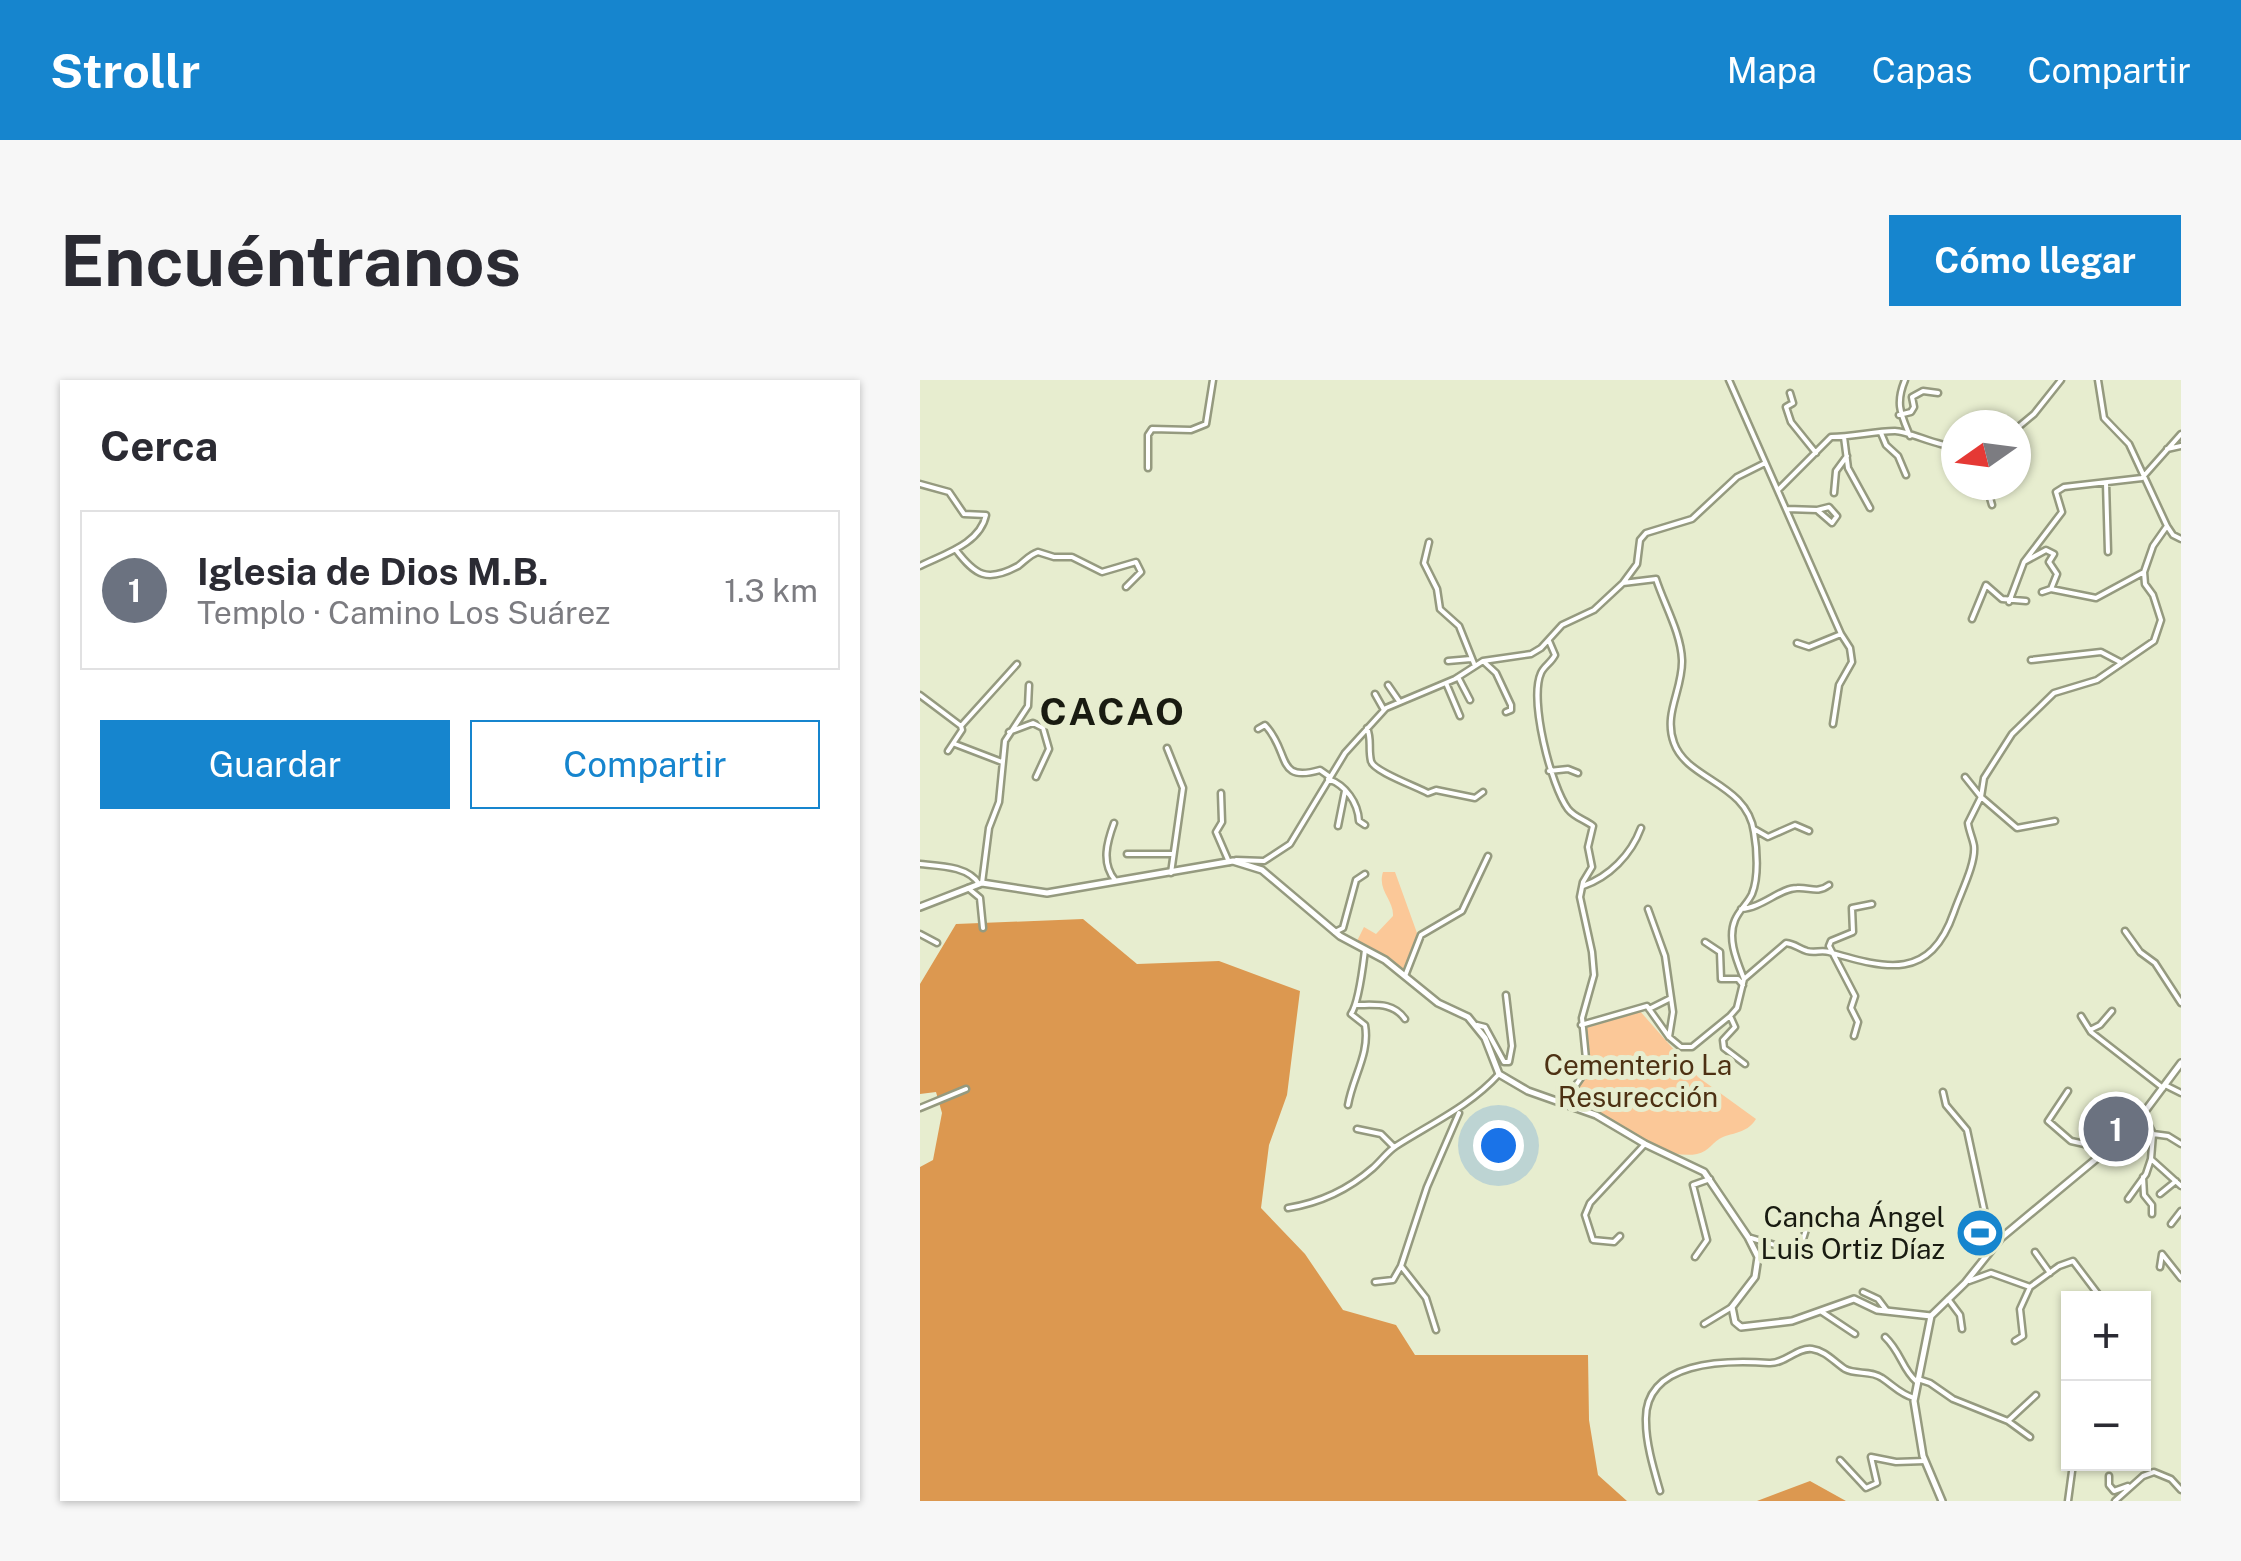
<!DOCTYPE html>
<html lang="es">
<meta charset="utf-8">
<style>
body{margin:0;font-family:"Public Sans",sans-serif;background:#f7f7f7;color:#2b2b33}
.controls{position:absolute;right:30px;bottom:30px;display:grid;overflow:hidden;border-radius:0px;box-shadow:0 2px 8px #0004}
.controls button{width:90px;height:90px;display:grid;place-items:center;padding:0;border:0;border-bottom:2px solid #e1e1e2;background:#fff;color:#2b2b33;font:50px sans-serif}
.compass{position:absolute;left:1021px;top:30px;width:90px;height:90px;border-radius:50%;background:#fff;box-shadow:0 2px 8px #0004;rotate:256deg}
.you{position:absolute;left:578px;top:765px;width:35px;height:35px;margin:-25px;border:8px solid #fff;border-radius:50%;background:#1a73e8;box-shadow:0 0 0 15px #1a73e833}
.badge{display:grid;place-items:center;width:65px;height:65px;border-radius:50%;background:#1685ce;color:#fff;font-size:32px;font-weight:700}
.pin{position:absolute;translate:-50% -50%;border:5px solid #fff;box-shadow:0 2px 10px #0006}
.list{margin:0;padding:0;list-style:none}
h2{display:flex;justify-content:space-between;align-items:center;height:130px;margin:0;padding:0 40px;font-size:42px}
h2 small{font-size:32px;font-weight:400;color:#7c7c81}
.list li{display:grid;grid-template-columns:65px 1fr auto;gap:30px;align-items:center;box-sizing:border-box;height:160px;margin:0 20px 20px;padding:0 20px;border:2px solid #e1e1e2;border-radius:0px}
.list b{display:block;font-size:38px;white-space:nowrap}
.list p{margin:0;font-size:32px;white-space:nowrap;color:#7c7c81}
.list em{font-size:32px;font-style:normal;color:#7c7c81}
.actions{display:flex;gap:20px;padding:30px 40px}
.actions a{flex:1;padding:22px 0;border:2px solid #1685ce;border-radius:0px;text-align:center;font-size:35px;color:#1685ce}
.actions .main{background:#1685ce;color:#fff}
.map{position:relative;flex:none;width:1261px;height:1121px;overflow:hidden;border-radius:0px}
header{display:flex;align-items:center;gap:60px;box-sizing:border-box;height:140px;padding:0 50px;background:#1685ce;color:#fff}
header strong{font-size:48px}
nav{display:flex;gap:55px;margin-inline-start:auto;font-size:35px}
.intro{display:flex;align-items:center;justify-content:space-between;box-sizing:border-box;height:240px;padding:0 60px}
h1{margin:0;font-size:70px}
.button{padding:25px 45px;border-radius:0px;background:#1685ce;color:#fff;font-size:35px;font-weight:700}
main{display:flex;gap:60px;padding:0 60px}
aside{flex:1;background:#fff;border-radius:0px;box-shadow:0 2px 8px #0004}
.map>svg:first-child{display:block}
</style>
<header>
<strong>Strollr</strong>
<nav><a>Mapa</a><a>Capas</a><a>Compartir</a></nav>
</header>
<div class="intro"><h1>Encuéntranos</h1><a class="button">Cómo llegar</a></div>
<main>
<aside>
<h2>Cerca<small></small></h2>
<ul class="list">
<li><span class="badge" style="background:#6b7280">1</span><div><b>Iglesia de Dios M.B.</b><p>Templo · Camino Los Suárez</p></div><em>1.3 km</em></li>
</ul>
<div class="actions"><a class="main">Guardar</a><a>Compartir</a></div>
</aside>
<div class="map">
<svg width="1261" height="1121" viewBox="0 0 1261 1121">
<rect width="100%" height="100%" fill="#e7edcf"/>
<path fill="#fbc898" d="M463 492H475L497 553 487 596 469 580 436 563 444 547 456 554 473 536C474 520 457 510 463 492Z
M719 630 778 697 836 739C828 752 817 752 803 757 793 761 789 772 777 774 741 781 691 743 665 721L661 723 651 720 670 687 664 647Z"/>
<path fill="#dc9850" d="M163 539 217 584 299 581 380 611 367 715 349 765 341 828 385 874 423 930 476 945 495 975H668L669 1040 678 1095 707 1121H0V787L13 780 22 733 16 712 0 714V604L36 544Z
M890 1101 926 1121H837Z"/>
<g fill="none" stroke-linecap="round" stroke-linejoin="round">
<g stroke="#959a7f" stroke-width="9">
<path id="minor" d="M809 0 921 254 930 268 932 282 919 305 913 344
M985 0C975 24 981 34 990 56
M1178 0 1184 38 1209 64 1247 146 1253 155 1261 159
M870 13 873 23 866 27 871 42 896 73
M979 35 991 32 994 27 992 17 1003 11 1018 13
M1096 49 1114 34 1141 0
M961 53 966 65 978 76 986 95
M924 57 928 88 950 128
M1247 69 1261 66
M228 88V55L232 49 271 50 286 44 293 0
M1186 103 1188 172
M0 104 29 112 44 134 66 135C60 164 24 174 0 186
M858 110 911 57C933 57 954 51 975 51 988 51 1017 66 1036 67
M914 113 916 91 927 76
M1072 125 1070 118 1079 105
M867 129 897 130 909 127 917 136 912 143 897 130
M509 162 504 183 517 209 520 229 539 246 555 286
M36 170C55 195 67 203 98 186 105 181 109 175 118 172L134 177H152L182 192 216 182 221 192 206 207
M1104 182 1142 132 1136 112 1144 107 1222 98 1261 54
M703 203 736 199C744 224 761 253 762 280 763 310 743 333 754 363 767 400 827 403 834 452 837 469 839 497 832 514 828 523 819 530 815 540 807 559 817 581 824 599
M1131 209 1176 218 1224 192
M1089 222 1104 182 1126 170 1134 174 1129 182 1137 194 1131 209 1122 212
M1052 239 1066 205 1082 219 1106 221
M629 261 635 275C631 283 624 286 621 293 609 320 631 406 648 429 654 437 665 440 673 446L668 467 672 487 663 502 660 517 672 572 674 595 662 638 667 689 645 721
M877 263 889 267 921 254
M1111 280 1181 272 1200 282
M528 281 551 279
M563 281 576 293 591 325V330L586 332
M538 297 550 320
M526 303 540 336
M468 305 479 321
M455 314 464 330
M0 315 41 346
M447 348C452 360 448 368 451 381 453 391 495 406 508 413L516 410 555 418 563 412
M338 349 345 345C371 373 355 403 400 390L410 397
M89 352 113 343 123 348 129 369 116 397
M35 364 82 382
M247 368 263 408 251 493
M28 371 42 350 41 346 97 284
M629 391 648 389 658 393
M1045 397 1061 417 1097 448 1135 441
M408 399C426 405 438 423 439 441L445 445
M301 413 302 442 296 452 309 482
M194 443C187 462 181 483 195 500
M418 446 425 411
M834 449 848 457 875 445 889 451
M207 474H253
M316 480 344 481 370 464 425 373 466 328 535 299 563 281 611 274 621 268 642 245 674 230 703 203 717 184 720 160 726 153 772 139 817 97 845 83
M0 484C20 486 48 486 59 504
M62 503 69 448 79 422 85 361 108 326 109 305
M663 506C689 497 711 475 721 448
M48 508 60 518 63 548
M728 529 745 576 753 632 749 657
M821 529C842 528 860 508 877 508 890 507 897 514 909 505
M1205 551 1220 572 1235 583 1261 623
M415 552 423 548 436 500 445 494
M0 554 17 563
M785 562 800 572 801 599H818L823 605
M485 596 501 555 542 531 568 476
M437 625C456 625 473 622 485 639
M729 629 751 618
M810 636 815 647 803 660 804 668 825 684
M1161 636 1171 652 1243 708
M557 645 565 647 584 682H589L592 666 586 615
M661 645 727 626 749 657 761 667H772L810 636 817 628 824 599 866 563C875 564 878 568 887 571 894 573 902 570 909 572 967 589 1010 601 1034 532 1040 514 1056 484 1054 466 1053 459 1049 451 1048 443L1061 417 1064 398 1092 354 1134 313 1177 300 1234 261 1241 240 1233 215 1225 204 1224 192 1233 166 1247 146
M1170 650 1180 645 1192 631
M934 656 938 642 931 628 935 616 909 566 911 561 933 552 932 528 952 524
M1245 705 1261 713
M1148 711 1128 741 1151 761 1187 769
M1023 712 1026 725 1047 750 1072 866
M428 725C433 696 450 674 445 645L431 634C439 623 443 586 445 570
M0 728 46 709
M1224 736 1233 754 1231 779 1261 806
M437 749 461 754 474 767
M1233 754 1248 756 1261 764
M1223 797 1224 815 1232 825V834
M1240 814 1256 801
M1208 819 1226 794 1231 779
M368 828C399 823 429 809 453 788 461 781 467 772 476 766 512 743 550 726 579 694
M1251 844 1261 831
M700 856 694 862 673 860 665 835 670 823 725 764
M831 858 879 872 889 840
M1115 872 1130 893
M775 877 787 860 773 805 790 799
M1240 887 1242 874 1261 898
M1049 901 1071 893 1110 907 1139 886 1153 881 1181 918
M455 902 473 900 481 886
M943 912 958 919 967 931
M1028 919 1040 935 1042 949
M902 932 935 954
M784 944 812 927
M516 950 506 918 481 886 507 807 539 733
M965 957C981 972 982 989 996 1001
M1095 961 1103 956 1100 929 1110 907
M998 999 1010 1003 1033 1019 1088 1041 1116 1015
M1088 1041 1110 1057
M920 1080 946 1108 957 1103 951 1077 976 1082 1005 1081
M1189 1096V1105L1194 1111 1208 1106
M740 1111C734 1090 726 1064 726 1042 723 980 807 980 849 983 865 984 877 967 892 969 906 971 914 982 925 989 936 995 951 990 962 998 974 1006 980 1014 994 1018
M1148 1121 1153 1084
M1195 1121 1223 1096 1234 1092 1251 1099 1261 1110"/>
</g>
<g stroke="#959a7f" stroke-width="10">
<path id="tertiary" d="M0 527 62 503 127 513 313 481 342 490 420 556 465 580 518 623 548 637 565 658 579 694 608 711 676 735 725 764 784 792 828 857 838 877 835 897 812 927 815 942 821 947 872 941 934 919 957 930 1011 936
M1022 1121 1003 1076 994 1021 1011 936 1045 903 1081 858 1211 750 1261 683"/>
</g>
<use href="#minor" stroke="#fff" stroke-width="4"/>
<use href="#tertiary" stroke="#fff" stroke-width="5"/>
</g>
<defs>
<g id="stadium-disc" transform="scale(2.5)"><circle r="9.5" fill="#1685ce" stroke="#e7edcf"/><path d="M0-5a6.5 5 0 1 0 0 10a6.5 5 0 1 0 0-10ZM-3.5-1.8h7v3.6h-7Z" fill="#fff"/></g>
</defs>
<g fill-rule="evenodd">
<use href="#stadium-disc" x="1060" y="853"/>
</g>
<g text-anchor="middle" stroke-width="10" stroke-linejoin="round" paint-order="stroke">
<g font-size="28" fill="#4d3113" stroke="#e7edcf">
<text x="718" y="695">Cementerio La<tspan x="718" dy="32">Resurección</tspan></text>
</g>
<g font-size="28" fill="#191b11" stroke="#e7edcf" text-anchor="end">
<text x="1025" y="847">Cancha Ángel<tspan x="1025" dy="32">Luis Ortiz Díaz</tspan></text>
</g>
<g font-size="38" font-weight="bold" letter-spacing="2.5" fill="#191b11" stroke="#e7edcf">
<text x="193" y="345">CACAO</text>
</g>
</g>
</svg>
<div class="controls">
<button>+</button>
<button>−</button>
</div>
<svg class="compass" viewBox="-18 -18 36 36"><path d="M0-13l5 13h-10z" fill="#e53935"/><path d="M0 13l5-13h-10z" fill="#7c7c81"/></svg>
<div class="you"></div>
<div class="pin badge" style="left:1196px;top:749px;background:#6b7280">1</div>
</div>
</main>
